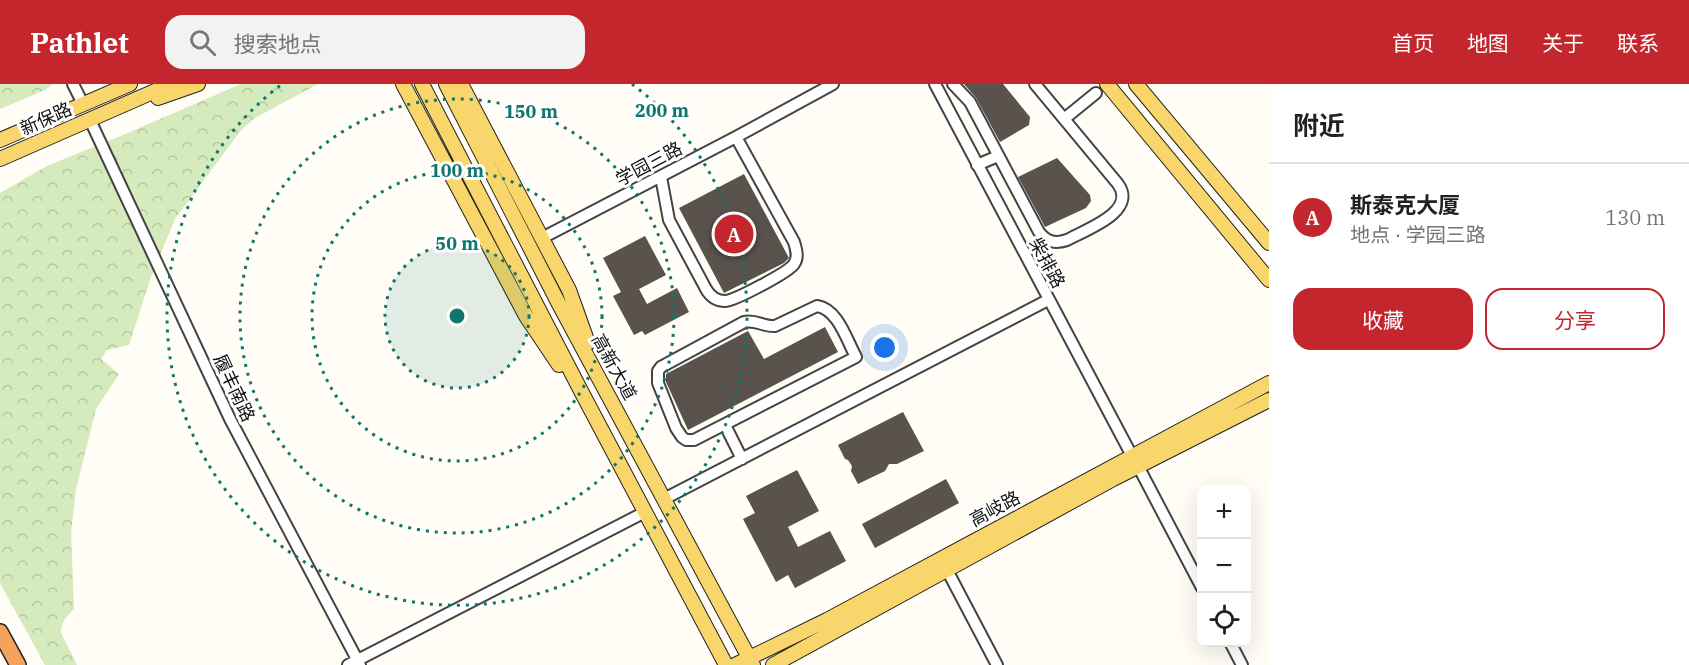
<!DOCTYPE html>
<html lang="zh">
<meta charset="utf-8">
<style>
body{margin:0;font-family:"IBM Plex Serif","Noto Sans SC",serif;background:#f2f2f2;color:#202124}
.controls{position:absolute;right:18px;bottom:18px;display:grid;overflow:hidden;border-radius:12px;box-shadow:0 6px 24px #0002}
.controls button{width:54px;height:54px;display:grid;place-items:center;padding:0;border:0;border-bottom:2px solid #e0e0e0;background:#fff;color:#202124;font:30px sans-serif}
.you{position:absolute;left:885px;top:264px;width:21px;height:21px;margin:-15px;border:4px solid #fff;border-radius:50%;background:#1a73e8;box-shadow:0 0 0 9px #1a73e833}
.badge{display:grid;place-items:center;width:39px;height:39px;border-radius:50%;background:#c4262e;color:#fff;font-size:20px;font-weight:700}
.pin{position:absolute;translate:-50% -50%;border:3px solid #fff;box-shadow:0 2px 6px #0006}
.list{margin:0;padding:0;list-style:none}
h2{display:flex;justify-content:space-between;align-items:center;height:78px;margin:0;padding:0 24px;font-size:26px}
h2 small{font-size:20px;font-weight:400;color:#757577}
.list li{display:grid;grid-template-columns:39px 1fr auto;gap:18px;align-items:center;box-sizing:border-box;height:108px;padding:0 24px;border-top:2px solid #e0e0e0}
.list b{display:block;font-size:22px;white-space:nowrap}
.list p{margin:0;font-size:20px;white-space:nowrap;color:#757577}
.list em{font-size:20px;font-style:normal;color:#757577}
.actions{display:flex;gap:12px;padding:18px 24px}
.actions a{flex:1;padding:14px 0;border:2px solid #c4262e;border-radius:18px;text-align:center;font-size:21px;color:#c4262e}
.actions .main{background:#c4262e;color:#fff}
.icon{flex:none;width:33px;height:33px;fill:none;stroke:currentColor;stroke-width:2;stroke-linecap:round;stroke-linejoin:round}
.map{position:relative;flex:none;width:1269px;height:581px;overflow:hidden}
header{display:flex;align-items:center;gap:36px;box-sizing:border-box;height:84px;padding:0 30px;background:#c4262e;color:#fff}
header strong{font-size:28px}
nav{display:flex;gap:33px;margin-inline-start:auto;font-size:21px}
.search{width:420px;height:54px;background:#f2f2f2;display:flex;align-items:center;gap:15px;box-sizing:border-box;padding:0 21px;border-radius:18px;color:#757577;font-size:22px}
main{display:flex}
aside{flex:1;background:#fff}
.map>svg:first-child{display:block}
</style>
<header>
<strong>Pathlet</strong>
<div class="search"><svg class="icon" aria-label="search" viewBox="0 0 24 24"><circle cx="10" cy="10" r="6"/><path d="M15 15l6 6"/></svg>搜索地点</div>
<nav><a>首页</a><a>地图</a><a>关于</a><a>联系</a></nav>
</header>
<main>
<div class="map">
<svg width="1269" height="581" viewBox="0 0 1269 581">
<defs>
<pattern id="park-crowns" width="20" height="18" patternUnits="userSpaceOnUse" patternTransform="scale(1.5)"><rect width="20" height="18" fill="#d5ebbd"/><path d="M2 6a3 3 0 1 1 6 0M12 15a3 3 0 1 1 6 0" fill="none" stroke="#b6c8a1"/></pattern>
</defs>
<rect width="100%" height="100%" fill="#fffdf5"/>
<path fill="url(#park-crowns)" d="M0 0H53L45 6 0 25Z
M241 0H318L255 34 242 45 175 135 151 193 129 261 107 266 101 275 119 290 96 325 76 405 71 449 74 525C67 532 61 538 61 549L77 581H45L0 499V109L47 82 123 51Z"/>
<path fill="#5a524d" d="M964 0H1003L1030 33 1029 41 1000 58 976 14Z
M1057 74 1090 111 1091 117 1086 124 1045 143 1018 93Z
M744 90 789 174 784 179 724 209 679 124Z
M645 152 666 191 639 205 647 220 677 204 689 228 645 251 642 247 634 251 613 212 621 208 603 174Z
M825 243 838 268 688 346 666 298V290L748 247 764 275Z
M903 328 924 367 897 380H889L885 387 858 400 851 387 852 382 848 376 845 375 838 361Z
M797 386 819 427 788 443 798 463 830 447 846 477 795 504 788 491 776 498 743 435 755 429 746 412Z
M946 395 959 419 875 464 862 440Z"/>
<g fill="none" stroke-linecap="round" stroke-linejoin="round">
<g stroke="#444" stroke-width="14">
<path id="minor" d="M73 0 83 20
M935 0 1132 372
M953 0 970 18 1039 148C1047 158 1055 160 1067 156 1085 146 1138 128 1118 100L1035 0
M1064 35 1096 9
M90 36 230 335 360 581
M977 81 998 72
M661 93 669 136 706 205C710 212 716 217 725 217 734 217 789 188 794 180 799 173 796 165 794 158L736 53
M542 154 736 53 833 0
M817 222C838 225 847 257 856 273L694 356H686L682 353 676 344 658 299V287L661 283 744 238C755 235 764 243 775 242Z
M725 341 742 375
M1138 382 1202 504
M664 415 1048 216
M947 486 997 581
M1230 558 1242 581
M348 581 645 428"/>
</g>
<g stroke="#222" stroke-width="16">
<path id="major" d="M403 0 526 232 559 281
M422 0 581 307 726 581
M446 0 559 220 753 581
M461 0 569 206 588 259
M1107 0 1269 196
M1136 0 1269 159
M158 14 198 0
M0 56 130 0
M0 75 171 0
M735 581 827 536 1269 299
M773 581 1113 395 1269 316"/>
</g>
<g stroke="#222" stroke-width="18">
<path id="highway" d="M0 548 18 581"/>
</g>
<use href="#minor" stroke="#fff" stroke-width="10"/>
<use href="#major" stroke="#f9d66b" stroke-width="14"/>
<use href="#highway" stroke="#f5a25d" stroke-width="15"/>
</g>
<circle cx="457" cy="232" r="72" fill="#0f766e" fill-opacity=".12"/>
<g fill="none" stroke="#0f766e" stroke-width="3" stroke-dasharray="3 6">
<circle cx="457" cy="232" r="72"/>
<circle cx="457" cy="232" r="145"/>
<circle cx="457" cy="232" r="217"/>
<path d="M632 0A290 290 0 1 1 282 0"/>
</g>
<g text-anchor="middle" stroke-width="6" stroke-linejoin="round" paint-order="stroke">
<g font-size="18" fill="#111" stroke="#fff">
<text transform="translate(46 35) rotate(-24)" y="6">新保路</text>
<text transform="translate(649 80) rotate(-28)" y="6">学园三路</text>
<text transform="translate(1047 179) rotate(62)" y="6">柴排路</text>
<text transform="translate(614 283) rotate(61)" y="6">高新大道</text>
<text transform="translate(234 304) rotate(65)" y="6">履丰南路</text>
<text transform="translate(995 425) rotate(-28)" y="6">高岐路</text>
</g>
</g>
<circle cx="457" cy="232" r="9" fill="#0f766e" stroke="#fff" stroke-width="3"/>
<g font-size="18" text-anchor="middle" font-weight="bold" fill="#0f766e" stroke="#fff" stroke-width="6" stroke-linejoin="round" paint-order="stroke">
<text x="662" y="33">200 m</text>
<text x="531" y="34">150 m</text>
<text x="457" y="93">100 m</text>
<text x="457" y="166">50 m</text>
</g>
</svg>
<div class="controls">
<button>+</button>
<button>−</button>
<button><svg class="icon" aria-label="locate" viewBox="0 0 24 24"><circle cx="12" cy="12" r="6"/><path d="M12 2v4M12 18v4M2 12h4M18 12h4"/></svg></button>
</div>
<div class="you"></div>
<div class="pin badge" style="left:734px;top:150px">A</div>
</div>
<aside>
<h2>附近<small></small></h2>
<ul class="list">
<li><span class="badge">A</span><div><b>斯泰克大厦</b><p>地点 · 学园三路</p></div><em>130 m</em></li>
</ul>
<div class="actions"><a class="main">收藏</a><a>分享</a></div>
</aside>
</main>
